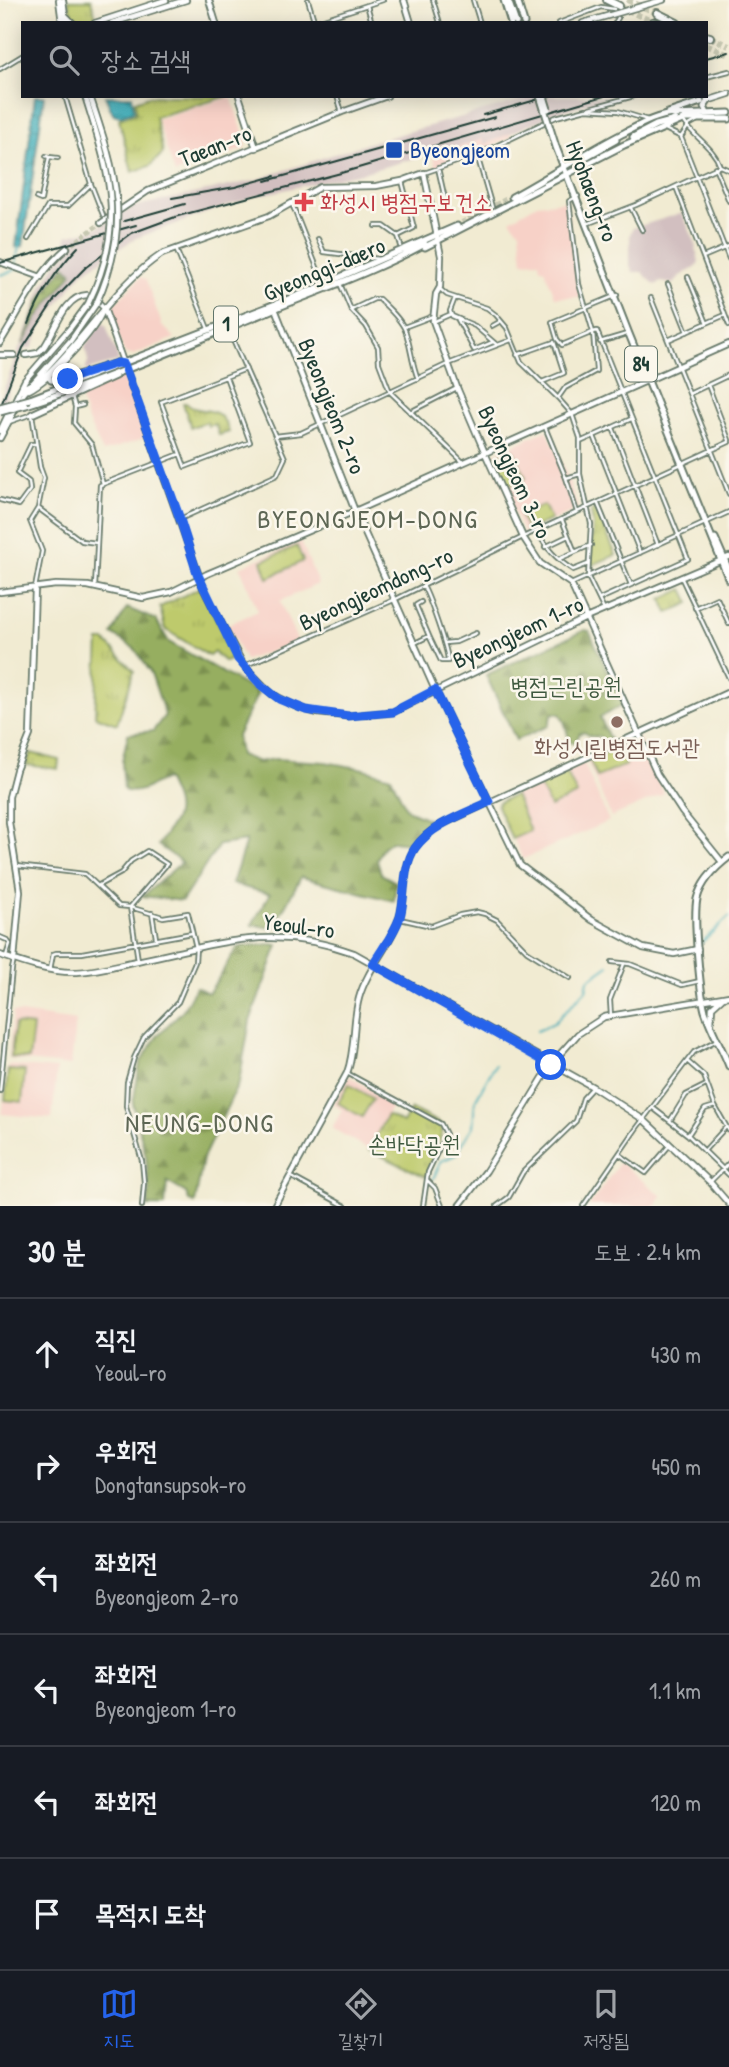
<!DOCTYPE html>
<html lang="ko">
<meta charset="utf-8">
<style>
body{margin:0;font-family:"Patrick Hand","Poor Story",sans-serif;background:#242831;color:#f1f3f6}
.stop{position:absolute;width:21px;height:21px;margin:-16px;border:5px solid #2563eb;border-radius:50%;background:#fff}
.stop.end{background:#2563eb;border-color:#fff;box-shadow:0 2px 7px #0008}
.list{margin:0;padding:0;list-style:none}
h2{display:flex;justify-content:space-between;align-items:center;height:91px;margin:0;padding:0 28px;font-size:30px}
h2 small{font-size:23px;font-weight:400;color:#9ea1a6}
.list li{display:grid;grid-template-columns:46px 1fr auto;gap:21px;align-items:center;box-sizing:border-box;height:112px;padding:0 28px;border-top:2px solid #363941}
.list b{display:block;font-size:26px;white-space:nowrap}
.list p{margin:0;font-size:23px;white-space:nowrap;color:#9ea1a6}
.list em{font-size:23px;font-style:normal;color:#9ea1a6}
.icon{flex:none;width:38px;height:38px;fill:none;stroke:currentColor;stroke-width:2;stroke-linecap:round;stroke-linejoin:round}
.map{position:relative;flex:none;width:729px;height:1206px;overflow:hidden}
.search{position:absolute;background:#171b24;box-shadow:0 4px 18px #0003;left:21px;right:21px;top:21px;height:77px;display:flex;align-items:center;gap:18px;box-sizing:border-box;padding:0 24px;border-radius:0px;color:#9ea1a6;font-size:26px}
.sheet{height:763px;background:#171b24}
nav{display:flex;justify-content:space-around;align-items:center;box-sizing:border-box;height:98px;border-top:2px solid #363941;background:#171b24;font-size:19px;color:#9ea1a6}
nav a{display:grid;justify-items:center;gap:4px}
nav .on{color:#2563eb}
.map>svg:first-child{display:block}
</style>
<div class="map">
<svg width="729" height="1206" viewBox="0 0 729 1206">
<defs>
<pattern id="grass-tufts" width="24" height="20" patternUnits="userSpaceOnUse" patternTransform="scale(1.75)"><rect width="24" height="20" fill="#beca6c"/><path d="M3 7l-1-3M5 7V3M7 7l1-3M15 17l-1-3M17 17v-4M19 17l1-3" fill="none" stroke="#a3ae5e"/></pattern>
<pattern id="forest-firs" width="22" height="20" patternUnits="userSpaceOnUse" patternTransform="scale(1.75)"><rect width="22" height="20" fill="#96ae60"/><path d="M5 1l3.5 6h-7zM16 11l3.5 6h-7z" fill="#7a8f50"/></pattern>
<pattern id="water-waves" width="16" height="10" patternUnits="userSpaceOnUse" patternTransform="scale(1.75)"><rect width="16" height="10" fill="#3cacb8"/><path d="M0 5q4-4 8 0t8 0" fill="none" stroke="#328d96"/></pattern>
</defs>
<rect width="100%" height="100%" fill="#fbf7ec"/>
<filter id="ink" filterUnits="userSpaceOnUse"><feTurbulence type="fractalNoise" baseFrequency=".0143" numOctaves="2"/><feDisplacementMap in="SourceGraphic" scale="14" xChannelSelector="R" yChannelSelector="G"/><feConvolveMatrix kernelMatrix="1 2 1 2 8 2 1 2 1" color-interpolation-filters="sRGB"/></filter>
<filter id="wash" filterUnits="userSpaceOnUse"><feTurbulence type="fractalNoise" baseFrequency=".00686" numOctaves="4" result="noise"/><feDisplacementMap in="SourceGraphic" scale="28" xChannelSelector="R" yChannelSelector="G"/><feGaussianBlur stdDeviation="1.57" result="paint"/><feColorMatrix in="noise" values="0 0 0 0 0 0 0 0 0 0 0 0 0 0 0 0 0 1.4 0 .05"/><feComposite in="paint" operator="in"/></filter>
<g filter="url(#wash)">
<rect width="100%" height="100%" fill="#f1ebd2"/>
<path fill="#f7d1c7" d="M231 97 247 143 245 148 175 174 157 119Z
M510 133 512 137 475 154 436 167 433 156 482 139 485 144Z
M567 201 577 283 581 297H555L544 268H540L539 261 523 262 520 231 510 220 537 204Z
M141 277 146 280 162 325 175 338 133 355 125 354 109 314 110 309Z
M124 376 146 438 103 452 86 417 80 396Z
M547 430 565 469 578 509 523 533 491 458 493 454Z
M301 541 318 584 280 601 298 642 245 660 227 625 258 611 240 567Z
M639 738 664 794 611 817 587 761Z
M584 763 609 821 523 859 497 806 499 802Z
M13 1012 76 1021 71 1066 9 1059Z
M8 1065 57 1069 52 1119 2 1114Z
M349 1076 393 1104 369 1150 332 1128 342 1110 333 1104Z
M620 1162 662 1196 655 1206H589Z"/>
<path fill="#d2bfc0" d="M537 96H611L557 113 485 144 482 139 433 156 431 154 365 172 252 197 136 238 83 272 56 307 43 323 32 348 24 349 0 414V400L42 287 56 264 68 252 66 236 93 229 132 207 252 181 368 143Z
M682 213 695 242 699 262 697 266 680 276 674 284 661 282 655 285 642 272H633L630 266V234L633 228Z
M101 323 106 325 119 361 85 371 88 361 85 347Z"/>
<path fill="url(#grass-tufts)" stroke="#6e8450" stroke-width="2" d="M68 0H91L96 17 78 22 71 14Z
M149 96H228L155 117 163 153 150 166 132 172 119 119 136 113 135 101Z
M183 403H186C202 418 218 399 229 432L219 435 215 424 208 426 207 422 191 427Z
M595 507 616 555 590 566 593 525 591 512Z
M297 546 303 561 268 578 262 561Z
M201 587 235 657 225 662 214 652 209 656 165 629 160 607Z
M683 589 690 603 668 613 662 599Z
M99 641H105L134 671 117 724 95 716Z
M31 753 59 760 58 769 25 765Z
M411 1109 441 1124 442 1133 426 1177 369 1150 387 1115 403 1123Z"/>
<path fill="url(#forest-firs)" stroke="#5a764a" stroke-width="2" d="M65 265 72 273 37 318 23 344 40 300Z
M127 608 156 620 169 642 258 693 237 736 240 755 258 762 275 759 325 762 364 769 391 777 407 810 428 819 412 843 391 841 383 847 377 859 381 874 396 882 394 901 301 877 273 928 252 925 270 894 232 884 246 841 219 845 182 901 143 896 182 862 158 845C179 814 183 814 166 779 152 784 138 796 124 790L122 762 128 734 153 731 165 715 151 673 135 649 112 634Z
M585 630 589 631 623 705 600 717 610 740 603 744 600 737 590 736 584 732 580 733 575 743H571C565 732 568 725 560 714L555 713 552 714 548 726 516 740 486 675Z
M272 944 278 945 250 1021 239 1082 203 1158 195 1203 189 1201 186 1193 167 1182 165 1206H148L149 1192 146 1157 133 1104 140 1063 158 1035 183 1010 196 987 208 993C220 979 227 962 238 947Z"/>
<path fill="#beca6c" stroke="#6e8450" stroke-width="2" d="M513 449 526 478 507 486 494 457Z
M544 505 551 520 527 530 520 515Z
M619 748 626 765 597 777 590 761Z
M566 772 577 794 550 807 539 785Z
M515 795 530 831 512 839 497 806 499 802Z
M15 1024 33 1026 29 1059 11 1057Z
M8 1070 25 1071 22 1102 5 1100Z
M349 1084 373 1099 362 1117 338 1103Z"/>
<path fill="url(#water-waves)" stroke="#2e7476" stroke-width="2" d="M35 96H44L23 246 16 247Z
M105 96H132L134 111 120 116 113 114Z"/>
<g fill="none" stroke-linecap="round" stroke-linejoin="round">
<path stroke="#3cacb8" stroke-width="2" d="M0 275 15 270 19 246
M701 943 729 917
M537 1031 554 1023 586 990 588 980 609 965
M433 1179 441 1161 455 1155 473 1126 475 1101 495 1065"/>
</g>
</g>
<g filter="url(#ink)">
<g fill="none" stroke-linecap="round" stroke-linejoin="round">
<path stroke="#c7c8b2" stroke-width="4.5" stroke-dasharray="4.5 2" stroke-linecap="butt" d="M67 248 101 223
M72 331 84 312
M28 386 77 329"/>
<path stroke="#c7c8b2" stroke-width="5" stroke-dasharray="5 2.5" stroke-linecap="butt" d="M540 184 583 162
M455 226 514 195
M425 244 441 236"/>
<path stroke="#c7c8b2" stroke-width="6" stroke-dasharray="6 3" stroke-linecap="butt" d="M627 0 657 13
M619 6 653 22
M710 37 729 46
M706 45 729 55"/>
<g stroke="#687a6b" stroke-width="6">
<path id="street" d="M308 0 314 20
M433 0 440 23
M473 0 480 23
M367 5 372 23
M311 23 383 0
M559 23 601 7 614 9
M615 23 618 18
M0 69 23 55
M706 77 729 71
M65 96 91 184 103 215
M337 96 342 112
M590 108 634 96
M683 120C693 137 714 147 720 166L729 170
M665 129 681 137
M681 137 729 259
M681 137 689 125 698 120
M477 155 492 207
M49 157 58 158
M715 167 729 201
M438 168 447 208
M424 173 477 155 556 117 586 109 618 111 648 120
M676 187 729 325
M36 198 41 200 49 157 46 156
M292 204 324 285
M631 208 642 230
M589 223 636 205 720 166
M376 226H384L398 236
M28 239 48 206H68L91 184
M318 239 324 252 379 259
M401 246 398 236 414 228 402 181
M176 249 209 331
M703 257 729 246
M688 277 707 323
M668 284 687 332
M341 286 351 310 366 326 378 347 379 363 390 392 463 462
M440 289 447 295 487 308 496 315 507 328 521 362 558 398 572 414 580 438V474L591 524 588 577 604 610
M455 298 450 311 452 316 475 326 497 345
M651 298 729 494
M351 310 374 299H379C388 308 400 318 405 330 411 346 411 361 418 379
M458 320 474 350 493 342
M435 321 451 314
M492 326 501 321
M404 327 433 316
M593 332 597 331 688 559 600 599
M593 332 562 345 557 339 552 322 617 295
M668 340 725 315
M600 342 627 334
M517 355 554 342 564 373 542 382
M226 377 250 442 185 467 161 402 246 369
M708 385 729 440
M691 393 729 375
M72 396 75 407 74 423 92 445 103 484 100 485 95 588
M558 398 565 388 596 371 593 332 579 284 569 201 578 196
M75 407 83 405
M410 412 457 388
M9 422 32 414 40 467 44 478 38 508 30 521 42 551 35 588
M545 427 566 478 577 512
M613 428 658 545
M275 436 301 433 448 364 511 340
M594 436 640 553
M580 442 631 419
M566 478 580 474
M103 484 180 454
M0 500 19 505 30 490 29 482 17 473 31 444H36
M598 504 631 585
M38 508 82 541 97 543
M180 519 277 475 285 458 228 329
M562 520 575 552
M537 531C546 548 556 559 573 570L588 564
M545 547 568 536
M559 559 591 545
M681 577 729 678
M571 584 729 512
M423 586C429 596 448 650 448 661H441L429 636
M695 608 717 598 729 624
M415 643 429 636 417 608 416 605 421 602
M444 643 456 642 476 633
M244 666 396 599 523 537 729 442
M17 866 85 874 119 906 130 907 167 864 147 851 131 861 121 873 99 885
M152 913 156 938
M400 919 431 926 460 915 477 912 485 914 497 920 527 951 570 978
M0 937 7 940 10 944 6 956
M138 960 130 907 163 917 188 913 196 948 195 962 178 1002 144 1037 134 1058 127 1082 126 1106 142 1161 144 1183 142 1206
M612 962 630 964 682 985 700 981
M50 970 53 954 56 953H82L192 933
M611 1016 610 1000 624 964
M687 1061 704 1076 715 1106 729 1131
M347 1073 441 1124 446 1134 428 1172 423 1206
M0 1091 12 969 14 960
M653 1108 688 1135 729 1175
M670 1121 686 1095 706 1085
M688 1135 705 1109 715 1106
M704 1151 726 1127
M619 1154 646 1173 669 1146
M290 1176 345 1206
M427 1180 435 1188 442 1206
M710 1182 729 1163
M497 1206 509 1197 523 1172 576 1121 583 1098 593 1087
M583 1206 636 1129 687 1061 694 1052 715 1041"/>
</g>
<g stroke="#687a6b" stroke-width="8">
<path id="secondary" d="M59 0 62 23
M63 0 66 23
M209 0 216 23
M404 0 411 23
M64 14 73 23
M95 23 166 0
M112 23 186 0
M583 23 663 0
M239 96 256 148
M707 101 729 94
M101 223 148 191 342 112 387 96
M0 262 41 277
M274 306 355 511 435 690 520 865 592 920 643 948 674 954 698 949
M0 343C19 313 39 270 67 248
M0 355H14
M26 355 38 353 44 347C56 330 64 296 87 295L93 297 104 308 204 590 244 666 272 694 297 707 317 713 348 716 393 712 586 618 729 557
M29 390C50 379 95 332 103 310
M19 392C27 383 38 383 46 375 87 337 115 285 162 254L269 216 320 187 376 186 402 181 424 173 441 256 440 287 436 294 433 321 458 390 485 453 523 537 540 563 571 584 657 774 682 812 722 862
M0 431 25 380 71 327 88 304
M0 438 24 393 71 340 96 304
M0 592 56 585 88 586 143 598 171 592 207 574 355 511 729 344
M0 955C23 963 48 972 73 972 95 972 116 965 137 961 219 944 271 923 354 953L593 1087 644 1120 710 1182 729 1204
M14 960 20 891 9 822V797L16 770 30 735 35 588
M711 1024 712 1007 722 998
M274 1206 347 1073C356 1049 352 1023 359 998 367 969 391 945 400 916 406 895 402 867 415 848 424 835 439 825 453 819L729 692
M459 1206 486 1171 552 1063 578 1034 604 1017 729 996"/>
</g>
<g stroke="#687a6b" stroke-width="9">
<path id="primary" d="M504 0 511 23
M508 0 516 23
M517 0 524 23
M668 113 701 102
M707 113 704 107 708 101
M673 115 729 113
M685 119H729
M633 137 656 125 675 120
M556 147 629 334 729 580
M582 159 616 140
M512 197C549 177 583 154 620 135 638 126 655 115 675 114
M425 247 624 145 685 119
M331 281 457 226
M49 377 51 380 58 381 117 363 124 364
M30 399 335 281
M26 405C107 380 186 345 264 313 318 291 373 272 425 244
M32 414 115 376
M715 538 729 570
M729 857C716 867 701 882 697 899 693 918 700 992 705 1011 711 1030 722 1048 729 1066"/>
</g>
<g stroke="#687a6b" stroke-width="10">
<path id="highway" d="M607 0 619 6
M657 13 677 23
M653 22 656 23
M706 36 710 37"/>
</g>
<use href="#street" stroke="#fff" stroke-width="2.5"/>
<use href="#secondary" stroke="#fff" stroke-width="4.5"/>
<use href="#primary" stroke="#fff" stroke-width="5"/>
<use href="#highway" stroke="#fff" stroke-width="6"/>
<path stroke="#1f3d34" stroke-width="2" d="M706 58 729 52
M483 115 550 96
M266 181 495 117
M172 198 235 187 275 176
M124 221 185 204
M0 263 136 225
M29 324C40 295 57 269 78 247
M0 408 23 348 55 299 86 267 132 233 178 216 341 173 604 96"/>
<g stroke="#687a6b" stroke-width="8" stroke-linecap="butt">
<path id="secondary-bridge" d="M85 96C110 176 127 224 88 304
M90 96C116 174 133 224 96 304"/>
</g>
<g stroke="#687a6b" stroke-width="9" stroke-linecap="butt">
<path id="primary-bridge" d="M540 96 556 147
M544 96 548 109
M0 407 30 399
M0 412 26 405"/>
</g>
<use href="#secondary-bridge" stroke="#fff" stroke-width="4.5"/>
<use href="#primary-bridge" stroke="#fff" stroke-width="5"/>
</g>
</g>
<g fill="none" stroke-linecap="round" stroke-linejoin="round" filter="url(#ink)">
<path stroke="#2563eb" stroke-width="9" d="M68 379 117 363 124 364 180 519 197 573 238 659 262 686 279 699 306 710 348 716 393 712 435 690 489 802C464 814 432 824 415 848 402 867 406 895 400 917 394 934 382 949 373 964L551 1065"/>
</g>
<rect fill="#1a4fb4" stroke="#fbf7ec" stroke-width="2.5" x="385" y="141" width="18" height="18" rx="3.5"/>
<path fill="#e0444e" stroke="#fbf7ec" stroke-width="2.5" d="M300.5 191.5h7v7h7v7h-7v7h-7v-7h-7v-7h7z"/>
<circle fill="#8d6e63" stroke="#fbf7ec" stroke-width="2.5" cx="617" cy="722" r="7"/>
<g text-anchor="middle" stroke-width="5" stroke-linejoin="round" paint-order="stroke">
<g fill="#fbf7ec" stroke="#61756b" stroke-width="2">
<rect x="214" y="306.5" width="24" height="35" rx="5"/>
<rect x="625" y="346.5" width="32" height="35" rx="5"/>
</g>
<g font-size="21" font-weight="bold" fill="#1f3d34">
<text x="226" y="331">1</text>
<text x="641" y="371">84</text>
</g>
<g font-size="23" fill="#1f3d34" stroke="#fbf7ec">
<text transform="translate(215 146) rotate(-22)" y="8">Taean-ro</text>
<text transform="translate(592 191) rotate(69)" y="8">Hyohaeng-ro</text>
<text transform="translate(324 269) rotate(-23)" y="8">Gyeonggi-daero</text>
<text transform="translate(332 406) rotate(68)" y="8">Byeongjeom 2-ro</text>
<text transform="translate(515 472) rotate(65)" y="8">Byeongjeom 3-ro</text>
<text transform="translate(376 589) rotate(-25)" y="8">Byeongjeomdong-ro</text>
<text transform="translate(518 632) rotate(-25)" y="8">Byeongjeom 1-ro</text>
<text transform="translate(299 926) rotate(7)" y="8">Yeoul-ro</text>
</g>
<g font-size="23" fill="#164399" stroke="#fbf7ec" text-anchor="start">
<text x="410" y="158">Byeongjeom</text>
</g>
<g font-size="23" fill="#be3a42" stroke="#fbf7ec" text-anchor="start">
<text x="320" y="210">화성시 병점구보건소</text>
</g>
<g font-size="23" fill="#3f593f" stroke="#fbf7ec">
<text x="566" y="694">병점근린공원</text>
<text x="414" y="1152">손바닥공원</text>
</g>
<g font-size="23" fill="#785e54" stroke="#fbf7ec">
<text x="617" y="755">화성시립병점도서관</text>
</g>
<g font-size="26" letter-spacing="2" fill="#5e6755" stroke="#fbf7ec">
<text x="368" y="528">BYEONGJEOM-DONG</text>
<text x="200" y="1132">NEUNG-DONG</text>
</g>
</g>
</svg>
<div class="stop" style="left:551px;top:1065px"></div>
<div class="stop end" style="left:68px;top:379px"></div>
<div class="search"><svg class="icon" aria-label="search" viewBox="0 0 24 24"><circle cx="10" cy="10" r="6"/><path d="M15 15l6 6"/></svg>장소 검색</div>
</div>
<section class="sheet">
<h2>30 분<small>도보 · 2.4 km</small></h2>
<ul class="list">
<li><svg class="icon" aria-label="ahead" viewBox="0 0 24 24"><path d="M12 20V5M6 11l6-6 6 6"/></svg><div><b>직진</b><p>Yeoul-ro</p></div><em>430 m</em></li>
<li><svg class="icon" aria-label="right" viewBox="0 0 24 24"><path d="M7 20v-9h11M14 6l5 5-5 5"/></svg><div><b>우회전</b><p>Dongtansupsok-ro</p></div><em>450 m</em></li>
<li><svg class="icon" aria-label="left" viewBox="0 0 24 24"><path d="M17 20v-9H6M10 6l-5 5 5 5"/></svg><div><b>좌회전</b><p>Byeongjeom 2-ro</p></div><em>260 m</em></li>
<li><svg class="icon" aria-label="left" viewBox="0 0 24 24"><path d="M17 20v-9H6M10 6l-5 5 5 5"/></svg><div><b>좌회전</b><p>Byeongjeom 1-ro</p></div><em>1.1 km</em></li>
<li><svg class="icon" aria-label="left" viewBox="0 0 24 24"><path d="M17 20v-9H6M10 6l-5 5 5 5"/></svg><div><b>좌회전</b></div><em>120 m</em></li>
<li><svg class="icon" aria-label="arrive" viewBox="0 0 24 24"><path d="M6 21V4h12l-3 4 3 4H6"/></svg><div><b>목적지 도착</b></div></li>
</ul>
</section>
<nav>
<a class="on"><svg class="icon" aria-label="map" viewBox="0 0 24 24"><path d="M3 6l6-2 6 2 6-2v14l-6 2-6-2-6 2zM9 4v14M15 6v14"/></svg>지도</a>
<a><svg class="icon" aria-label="directions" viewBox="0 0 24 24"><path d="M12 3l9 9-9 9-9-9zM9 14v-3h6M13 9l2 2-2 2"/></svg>길찾기</a>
<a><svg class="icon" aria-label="saved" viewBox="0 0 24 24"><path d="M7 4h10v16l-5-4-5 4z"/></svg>저장됨</a>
</nav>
